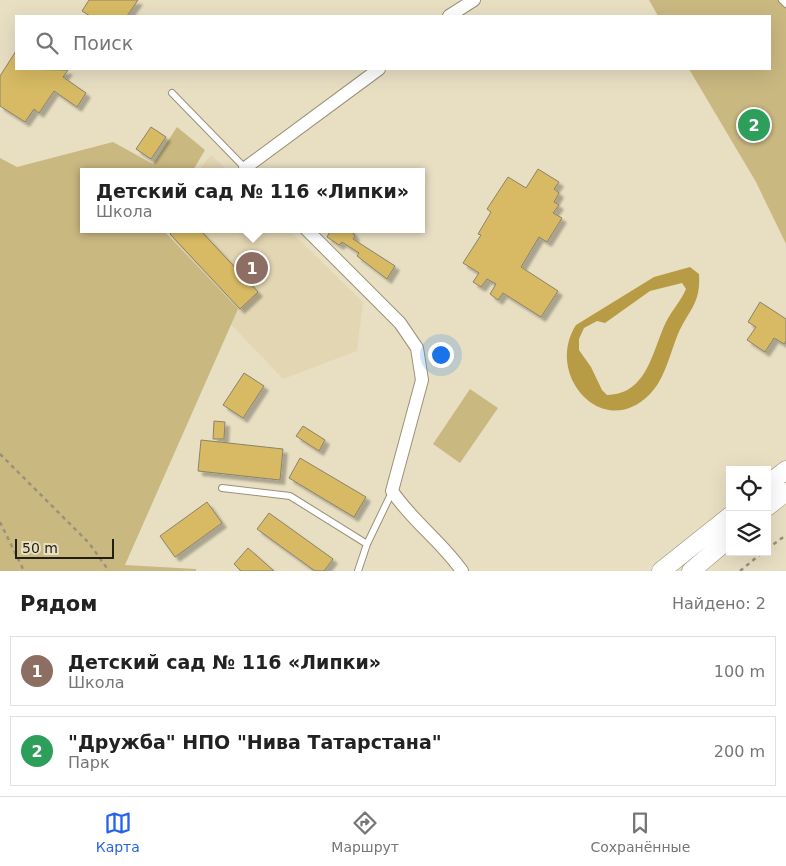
<!DOCTYPE html>
<html lang="ru">
<meta charset="utf-8">
<style>
body{margin:0;font-family:"DejaVu Sans",sans-serif;background:#f6f6f6;color:#222}
.controls{position:absolute;right:15px;bottom:15px;display:grid;overflow:hidden;border-radius:0px;box-shadow:0 5px 20px #0002}
.controls button{width:45px;height:45px;display:grid;place-items:center;padding:0;border:0;border-bottom:1px solid #e0e0e0;background:#fff;color:#222;font:25px sans-serif}
.scale{position:absolute;left:15px;bottom:12px;width:99px;box-sizing:border-box;padding-left:5px;border:2px solid #211e14;border-top:0;font-size:14px;line-height:18px;white-space:nowrap;color:#211e14;-webkit-text-stroke:4px #e8dfc3;paint-order:stroke}
.you{position:absolute;left:440px;top:354px;width:18px;height:18px;margin:-12px;border:4px solid #fff;border-radius:50%;background:#1a73e8;box-shadow:0 0 0 8px #1a73e833}
.badge{display:grid;place-items:center;width:32px;height:32px;border-radius:50%;background:#2563eb;color:#fff;font-size:16px;font-weight:700}
.pin{position:absolute;translate:-50% -50%;border:2px solid #fff;box-shadow:0 1px 5px #0006}
.popup{position:absolute;left:80px;top:168px;width:345px;height:65px;box-sizing:border-box;display:grid;place-content:center;border-radius:0px;background:#fff;filter:drop-shadow(0 1px 4px #0005);font-size:16px;white-space:nowrap;color:#767676}
.popup b{font-size:19px;color:#222}
.popup::after{content:'';position:absolute;left:50%;top:100%;margin-left:-10px;border:10px solid transparent;border-top-color:#fff}
.list{margin:0;padding:0;list-style:none}
h2{display:flex;justify-content:space-between;align-items:center;height:65px;margin:0;padding:0 20px;font-size:21px}
h2 small{font-size:16px;font-weight:400;color:#767676}
.list li{display:grid;grid-template-columns:32px 1fr auto;gap:15px;align-items:center;box-sizing:border-box;height:70px;margin:0 10px 10px;padding:0 10px;border:1px solid #e0e0e0;border-radius:0px}
.list b{display:block;font-size:19px;white-space:nowrap}
.list p{margin:0;font-size:16px;white-space:nowrap;color:#767676}
.list em{font-size:16px;font-style:normal;color:#767676}
.icon{flex:none;width:28px;height:28px;fill:none;stroke:currentColor;stroke-width:2;stroke-linecap:round;stroke-linejoin:round}
.map{position:relative;flex:none;width:786px;height:571px;overflow:hidden}
.search{position:absolute;background:#fff;box-shadow:0 5px 20px #0002;left:15px;right:15px;top:15px;height:55px;display:flex;align-items:center;gap:12px;box-sizing:border-box;padding:0 18px;border-radius:0px;color:#767676;font-size:19px}
.sheet{height:225px;background:#fff}
nav{display:flex;justify-content:space-around;align-items:center;box-sizing:border-box;height:70px;border-top:1px solid #e0e0e0;background:#fff;font-size:14px;color:#767676}
nav a{display:grid;justify-items:center;gap:2px}
nav .on{color:#2563eb}
.map>svg:first-child{display:block}
</style>
<div class="map">
<svg width="786" height="571" viewBox="0 0 786 571">
<defs>
<filter id="shadow"><feDropShadow dx="4.5" dy="4.5" stdDeviation="1" flood-color="#0004"/></filter>
</defs>
<rect width="100%" height="100%" fill="#e8dfc3"/>
<path fill="#e2d6b3" d="M211 155 220 163 229 172H197Z
M148 229H288L363 302 357 351 283 379 144 233Z"/>
<path fill="#cab881" d="M649 0H786V244L756 182 689 69H770V16H658Z
M177 127 205 150 192 172H83V229H162L238 309 125 565 196 569V571H0V158L17 167 113 142 153 164Z
M470 389 498 408 460 463 433 444Z"/>
<path fill="#b89c45" fill-rule="evenodd" d="M690 267 699 274C701 304 689 309 678 334 670 353 665 380 649 395 603 441 544 375 576 325L654 277ZM682 283 686 289C681 301 672 310 666 322 652 351 648 394 607 395L602 390 591 367 579 350V339L584 328 597 321 605 323 650 291Z"/>
<path fill="#d7ba63" stroke="#8b8369" filter="url(#shadow)" d="M89 0H138L127 16H90L82 11Z
M16 51V69L68 70 63 77 86 93 77 107 54 91 39 113 34 109 25 122 0 106V76Z
M151 127 166 137 151 159 136 149Z
M538 169 559 182 554 189 559 193 554 202 559 205 553 213 562 218 547 242 539 237 521 267 558 291 541 317 503 293 498 300 490 294 496 284 487 279 481 287 473 282 479 273 463 263 481 235 478 234 491 212 487 209 508 177 526 188Z
M175 229H199L258 292 240 309 170 234Z
M350 229 355 236 353 239 395 266 387 279 357 256 359 253 342 242 339 245 327 237 330 231 328 229Z
M760 302 786 319V341L784 344 774 338 765 352 747 340 756 327 748 322Z
M244 373 264 386 243 418 223 405Z
M214 421 225 422 224 439H213Z
M303 426 325 440 319 451 296 436Z
M201 440 283 449 280 480 198 471Z
M300 458 366 497 354 517 289 478Z
M207 502 222 523 175 557 160 536Z
M269 513 333 559 324 571H315L257 529Z
M248 548 274 571H241L234 564Z"/>
<g fill="none" stroke-linecap="round" stroke-linejoin="round">
<g stroke="#9a9177" stroke-width="8">
<path id="lane" d="M782 0 786 4
M172 93 245 168
M222 488 290 496 367 544
M358 571 367 544 392 492"/>
</g>
<g stroke="#9a9177" stroke-width="14">
<path id="street" d="M449 16 474 0
M249 172 245 168 379 69
M306 229 400 323 417 348 422 380 392 491C412 521 442 542 462 571"/>
</g>
<g stroke="#9a9177" stroke-width="19">
<path id="secondary" d="M767 485 786 470
M767 507 786 492
M661 571 730 516
M691 571 730 538"/>
</g>
<path stroke="#98927d" stroke-width="2.5" stroke-dasharray="4 4" stroke-linecap="butt" d="M0 454 89 543 109 571
M0 522 24 571
M767 549 786 535
M740 571 763 552"/>
<use href="#lane" stroke="#fff" stroke-width="6"/>
<use href="#street" stroke="#fff" stroke-width="12"/>
<use href="#secondary" stroke="#fff" stroke-width="18"/>
</g>
</svg>
<div class="controls">
<button><svg class="icon" aria-label="locate" viewBox="0 0 24 24"><circle cx="12" cy="12" r="6"/><path d="M12 2v4M12 18v4M2 12h4M18 12h4"/></svg></button>
<button><svg class="icon" aria-label="layers" viewBox="0 0 24 24"><path d="M12 4l9 5-9 5-9-5zM3 14l9 5 9-5"/></svg></button>
</div>
<div class="scale">50 m</div>
<div class="you"></div>
<div class="pin badge" style="left:252px;top:268px;background:#8d6e63">1</div>
<div class="popup"><b>Детский сад № 116 «Липки»</b>Школа</div>
<div class="pin badge" style="left:754px;top:125px;background:#2e9e5b">2</div>
<div class="search"><svg class="icon" aria-label="search" viewBox="0 0 24 24"><circle cx="10" cy="10" r="6"/><path d="M15 15l6 6"/></svg>Поиск</div>
</div>
<section class="sheet">
<h2>Рядом<small>Найдено: 2</small></h2>
<ul class="list">
<li><span class="badge" style="background:#8d6e63">1</span><div><b>Детский сад № 116 «Липки»</b><p>Школа</p></div><em>100 m</em></li>
<li><span class="badge" style="background:#2e9e5b">2</span><div><b>&quot;Дружба&quot; НПО &quot;Нива Татарстана&quot;</b><p>Парк</p></div><em>200 m</em></li>
</ul>
</section>
<nav>
<a class="on"><svg class="icon" aria-label="map" viewBox="0 0 24 24"><path d="M3 6l6-2 6 2 6-2v14l-6 2-6-2-6 2zM9 4v14M15 6v14"/></svg>Карта</a>
<a><svg class="icon" aria-label="directions" viewBox="0 0 24 24"><path d="M12 3l9 9-9 9-9-9zM9 14v-3h6M13 9l2 2-2 2"/></svg>Маршрут</a>
<a><svg class="icon" aria-label="saved" viewBox="0 0 24 24"><path d="M7 4h10v16l-5-4-5 4z"/></svg>Сохранённые</a>
</nav>
